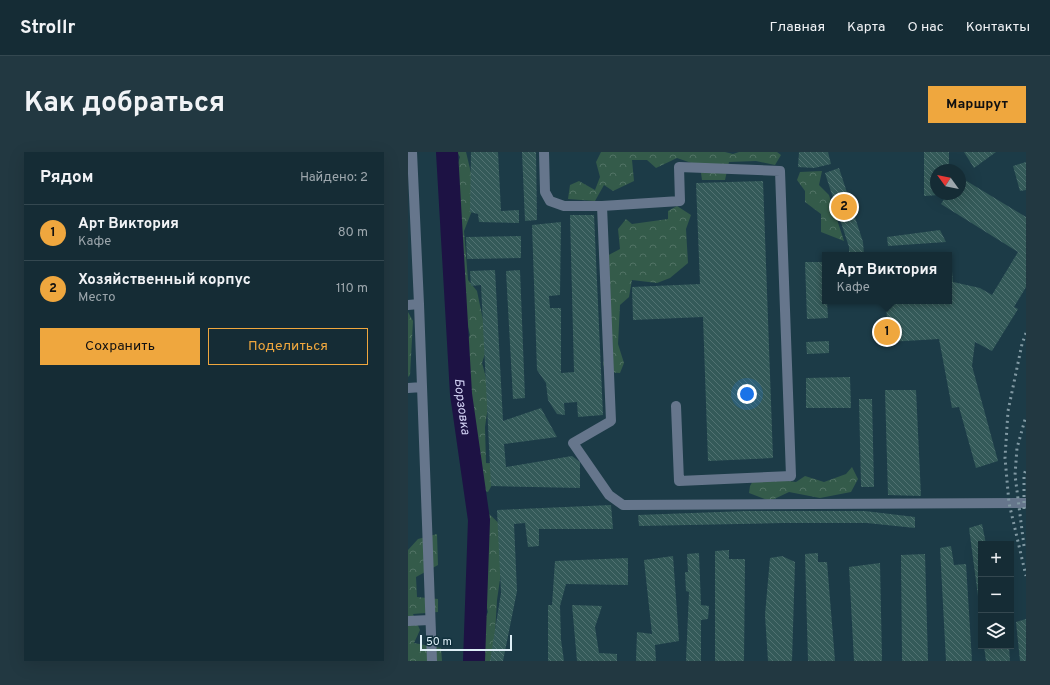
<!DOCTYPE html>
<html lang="ru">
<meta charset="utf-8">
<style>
body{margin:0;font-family:Overpass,sans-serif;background:#223841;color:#f1f3f6}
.controls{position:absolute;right:12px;bottom:12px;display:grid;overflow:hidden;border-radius:0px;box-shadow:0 4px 16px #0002}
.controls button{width:36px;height:36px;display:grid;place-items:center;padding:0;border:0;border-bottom:1px solid #344850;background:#152c35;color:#f1f3f6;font:20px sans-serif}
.compass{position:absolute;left:522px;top:12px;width:36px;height:36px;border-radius:50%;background:#152c35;box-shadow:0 4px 16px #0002;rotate:303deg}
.scale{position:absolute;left:12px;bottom:10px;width:92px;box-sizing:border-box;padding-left:4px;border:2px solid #deeff7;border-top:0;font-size:11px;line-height:14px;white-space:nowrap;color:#deeff7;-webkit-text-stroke:3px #11313d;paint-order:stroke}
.you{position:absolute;left:339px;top:242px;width:14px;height:14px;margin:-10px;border:3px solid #fff;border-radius:50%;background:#1a73e8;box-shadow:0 0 0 6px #1a73e833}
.badge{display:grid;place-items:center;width:26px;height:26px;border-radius:50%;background:#efa73e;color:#111;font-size:13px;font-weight:700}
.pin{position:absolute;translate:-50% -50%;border:2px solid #fff;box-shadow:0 1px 4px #0006}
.popup{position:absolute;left:414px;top:100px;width:130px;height:52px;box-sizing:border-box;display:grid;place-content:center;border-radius:0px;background:#152c35;filter:drop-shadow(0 1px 3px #0005);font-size:13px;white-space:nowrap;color:#9da7ad}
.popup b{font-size:15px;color:#f1f3f6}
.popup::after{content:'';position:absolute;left:50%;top:100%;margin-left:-8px;border:8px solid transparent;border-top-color:#152c35}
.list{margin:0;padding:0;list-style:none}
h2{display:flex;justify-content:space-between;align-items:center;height:52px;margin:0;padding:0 16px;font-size:17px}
h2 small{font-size:13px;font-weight:400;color:#9da7ad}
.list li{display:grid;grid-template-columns:26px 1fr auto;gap:12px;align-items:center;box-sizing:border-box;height:56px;padding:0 16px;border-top:1px solid #344850}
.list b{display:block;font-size:15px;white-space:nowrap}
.list p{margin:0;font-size:13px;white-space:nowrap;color:#9da7ad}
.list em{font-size:13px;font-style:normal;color:#9da7ad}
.actions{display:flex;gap:8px;padding:12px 16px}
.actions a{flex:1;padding:9px 0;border:1px solid #efa73e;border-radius:0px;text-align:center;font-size:14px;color:#efa73e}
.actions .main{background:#efa73e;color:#111}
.icon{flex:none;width:22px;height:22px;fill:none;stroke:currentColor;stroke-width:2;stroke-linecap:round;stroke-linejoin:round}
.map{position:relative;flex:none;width:618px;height:509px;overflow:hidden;border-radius:0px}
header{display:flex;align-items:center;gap:24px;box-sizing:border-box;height:56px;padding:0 20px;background:#152c35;border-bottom:1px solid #344850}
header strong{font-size:19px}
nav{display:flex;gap:22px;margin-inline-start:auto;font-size:14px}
.intro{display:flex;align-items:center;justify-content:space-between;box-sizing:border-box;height:96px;padding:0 24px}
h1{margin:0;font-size:28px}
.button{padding:10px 18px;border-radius:0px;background:#efa73e;color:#111;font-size:14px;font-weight:700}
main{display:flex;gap:24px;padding:0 24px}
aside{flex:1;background:#152c35;border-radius:0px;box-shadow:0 4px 16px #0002}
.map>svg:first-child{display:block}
</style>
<header>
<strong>Strollr</strong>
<nav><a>Главная</a><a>Карта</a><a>О нас</a><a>Контакты</a></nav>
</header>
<div class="intro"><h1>Как добраться</h1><a class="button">Маршрут</a></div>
<main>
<aside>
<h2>Рядом<small>Найдено: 2</small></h2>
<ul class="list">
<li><span class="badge">1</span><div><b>Арт Виктория</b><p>Кафе</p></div><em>80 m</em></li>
<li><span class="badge">2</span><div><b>Хозяйственный корпус</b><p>Место</p></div><em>110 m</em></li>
</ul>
<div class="actions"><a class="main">Сохранить</a><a>Поделиться</a></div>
</aside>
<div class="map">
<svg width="618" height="509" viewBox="0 0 618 509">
<defs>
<pattern id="forest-crowns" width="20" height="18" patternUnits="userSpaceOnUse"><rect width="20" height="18" fill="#345b4a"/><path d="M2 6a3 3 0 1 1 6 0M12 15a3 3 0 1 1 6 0" fill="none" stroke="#517365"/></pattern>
<pattern id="building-back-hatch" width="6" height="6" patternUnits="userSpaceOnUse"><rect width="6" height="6" fill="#345a59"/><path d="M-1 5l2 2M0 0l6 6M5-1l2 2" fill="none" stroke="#517272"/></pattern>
</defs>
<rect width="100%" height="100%" fill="#1c3b47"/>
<path fill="url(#forest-crowns)" d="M49 0H58L69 46 56 79 60 128 69 139 80 192 74 211 82 240 77 275 78 311 93 312 115 324 88 326 80 340 71 338 58 223 62 209 57 192 62 183 52 143 49 108 43 98 39 72 52 57 49 14 52 5Z
M193 0H317L325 2 331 0H369L373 3 367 13 348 9 321 10 317 28H294L292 14 269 6 248 16 239 8H224L226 29 205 39 196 33 187 49 160 47 162 33 171 29 187 38 192 25 188 10Z
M414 19 411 33 421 43 436 89 413 80V62L397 50V39L389 28 392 20Z
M269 54 283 63 278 77 280 111 262 126 249 131 224 128 221 145 212 153 210 192 216 211 212 221 198 220 195 212 199 197 193 107 212 97 210 77 218 67 224 72 260 67V59Z
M0 160 5 169 2 223 0 225Z
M444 315 450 327 443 340 412 346 381 340 362 349 341 341 342 334 347 325 388 330 397 324 416 330 438 322Z
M80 361 99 379 89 448 86 499 84 509H67L74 492 71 479 80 460 74 435 77 391 73 377Z
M29 382 30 413 8 425 9 445 30 447V460L5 462 12 478 6 491 33 496 34 509H0V398L10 387Z"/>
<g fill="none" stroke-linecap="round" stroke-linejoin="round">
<path stroke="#1d1244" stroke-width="22" id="s1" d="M39 0 53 242 71 368 66 509"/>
</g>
<path fill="url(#building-back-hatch)" d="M63 0H90L93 59 111 58V71L71 70 70 62 62 60Z
M114 0H128L129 68 117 69Z
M391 0H420L423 12 406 16 390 15Z
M516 0H541V18H528V42H531V43L516 44Z
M556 0H588L566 16Z
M618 10V38L612 39 605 14Z
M431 16 455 90 456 103H441V95L417 21Z
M552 25 618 65V135L606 155 610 157 584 199 567 190 564 214 590 309 568 316 551 255 544 256 531 187 480 190 478 149H541V109H543L545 130 572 136 584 143 610 100 533 52 539 42H552Z
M355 29 365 306 300 309 295 165 225 168 224 135 292 132 288 31Z
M162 63H186L195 263 170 265 169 250 156 251 157 263 149 262 140 248 138 231 129 218 124 73 153 70 152 143 141 144 142 156H153V221L166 220Z
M532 78 538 90 480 94 479 85Z
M113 84V106L59 107 58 85Z
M397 110H417V149H419L420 166 399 167Z
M87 118 95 269 133 256 149 285 96 292 98 315 164 304 172 310V336L83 334 73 133 63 134 62 119Z
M112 118 117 246 105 247 98 119Z
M421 189V201L399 202 398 190Z
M442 225 443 256H398V226Z
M477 238H508L513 344 480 343Z
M451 247H464L466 335H453Z
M203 353 205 377H131V394L120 395 117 371 106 372 109 439 95 509H82L93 441 89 358Z
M338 359H457L507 365V376L459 371H375L231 374 230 363Z
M574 372 578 392H573L572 459 561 376Z
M543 394 546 413 558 412 564 509H538L532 396Z
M321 398V407H337L336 509H307V399Z
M291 401 293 453 301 454 300 467 293 468V509H278L281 440 278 439 277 420H280L279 402Z
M410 401V410H419L427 509H400L397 402Z
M517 402 520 509H494L493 403Z
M265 404 271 489 247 493 248 509H228L229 480 244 482 236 408Z
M374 404 387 410 384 509H360L357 463 362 406Z
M220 406V433L158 432 152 454 153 488 156 509H140V453H144L147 409Z
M472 411 474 509H446L441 415Z
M164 453 194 454 187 475 191 501 209 502V509H169Z
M618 467V509H612L608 470Z
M576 494H601L602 509H578Z"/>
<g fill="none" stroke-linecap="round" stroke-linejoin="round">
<path stroke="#66768c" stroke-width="10" d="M4 0 11 152 24 509
M136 0 137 40 142 49 156 54H194L272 49 271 15 372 19 383 324 271 329 268 254
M194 54 203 269 165 291 201 343 215 353 618 351
M0 153 11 152
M0 236 14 235
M0 469 22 468"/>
<path stroke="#8199a3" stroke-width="3" stroke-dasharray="2 4" stroke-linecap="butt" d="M618 181 614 192 600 259 597 306 601 351 618 424
M616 357V323L618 317
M616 394 607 323 609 296 618 264"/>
</g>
<g text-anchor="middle" stroke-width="4" stroke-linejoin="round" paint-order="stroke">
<g font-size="13" font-style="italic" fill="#d4d3f5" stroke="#11313d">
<text dy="5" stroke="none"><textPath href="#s1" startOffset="255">Борзовка</textPath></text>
</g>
</g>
</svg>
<div class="controls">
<button>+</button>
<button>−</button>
<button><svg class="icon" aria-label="layers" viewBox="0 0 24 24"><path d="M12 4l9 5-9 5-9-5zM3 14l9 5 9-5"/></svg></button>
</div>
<svg class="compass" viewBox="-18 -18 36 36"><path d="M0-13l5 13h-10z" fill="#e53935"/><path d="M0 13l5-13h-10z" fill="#9da7ad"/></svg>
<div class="scale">50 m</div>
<div class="you"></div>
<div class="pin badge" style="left:479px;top:180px">1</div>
<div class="popup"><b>Арт Виктория</b>Кафе</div>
<div class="pin badge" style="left:436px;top:55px">2</div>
</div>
</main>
